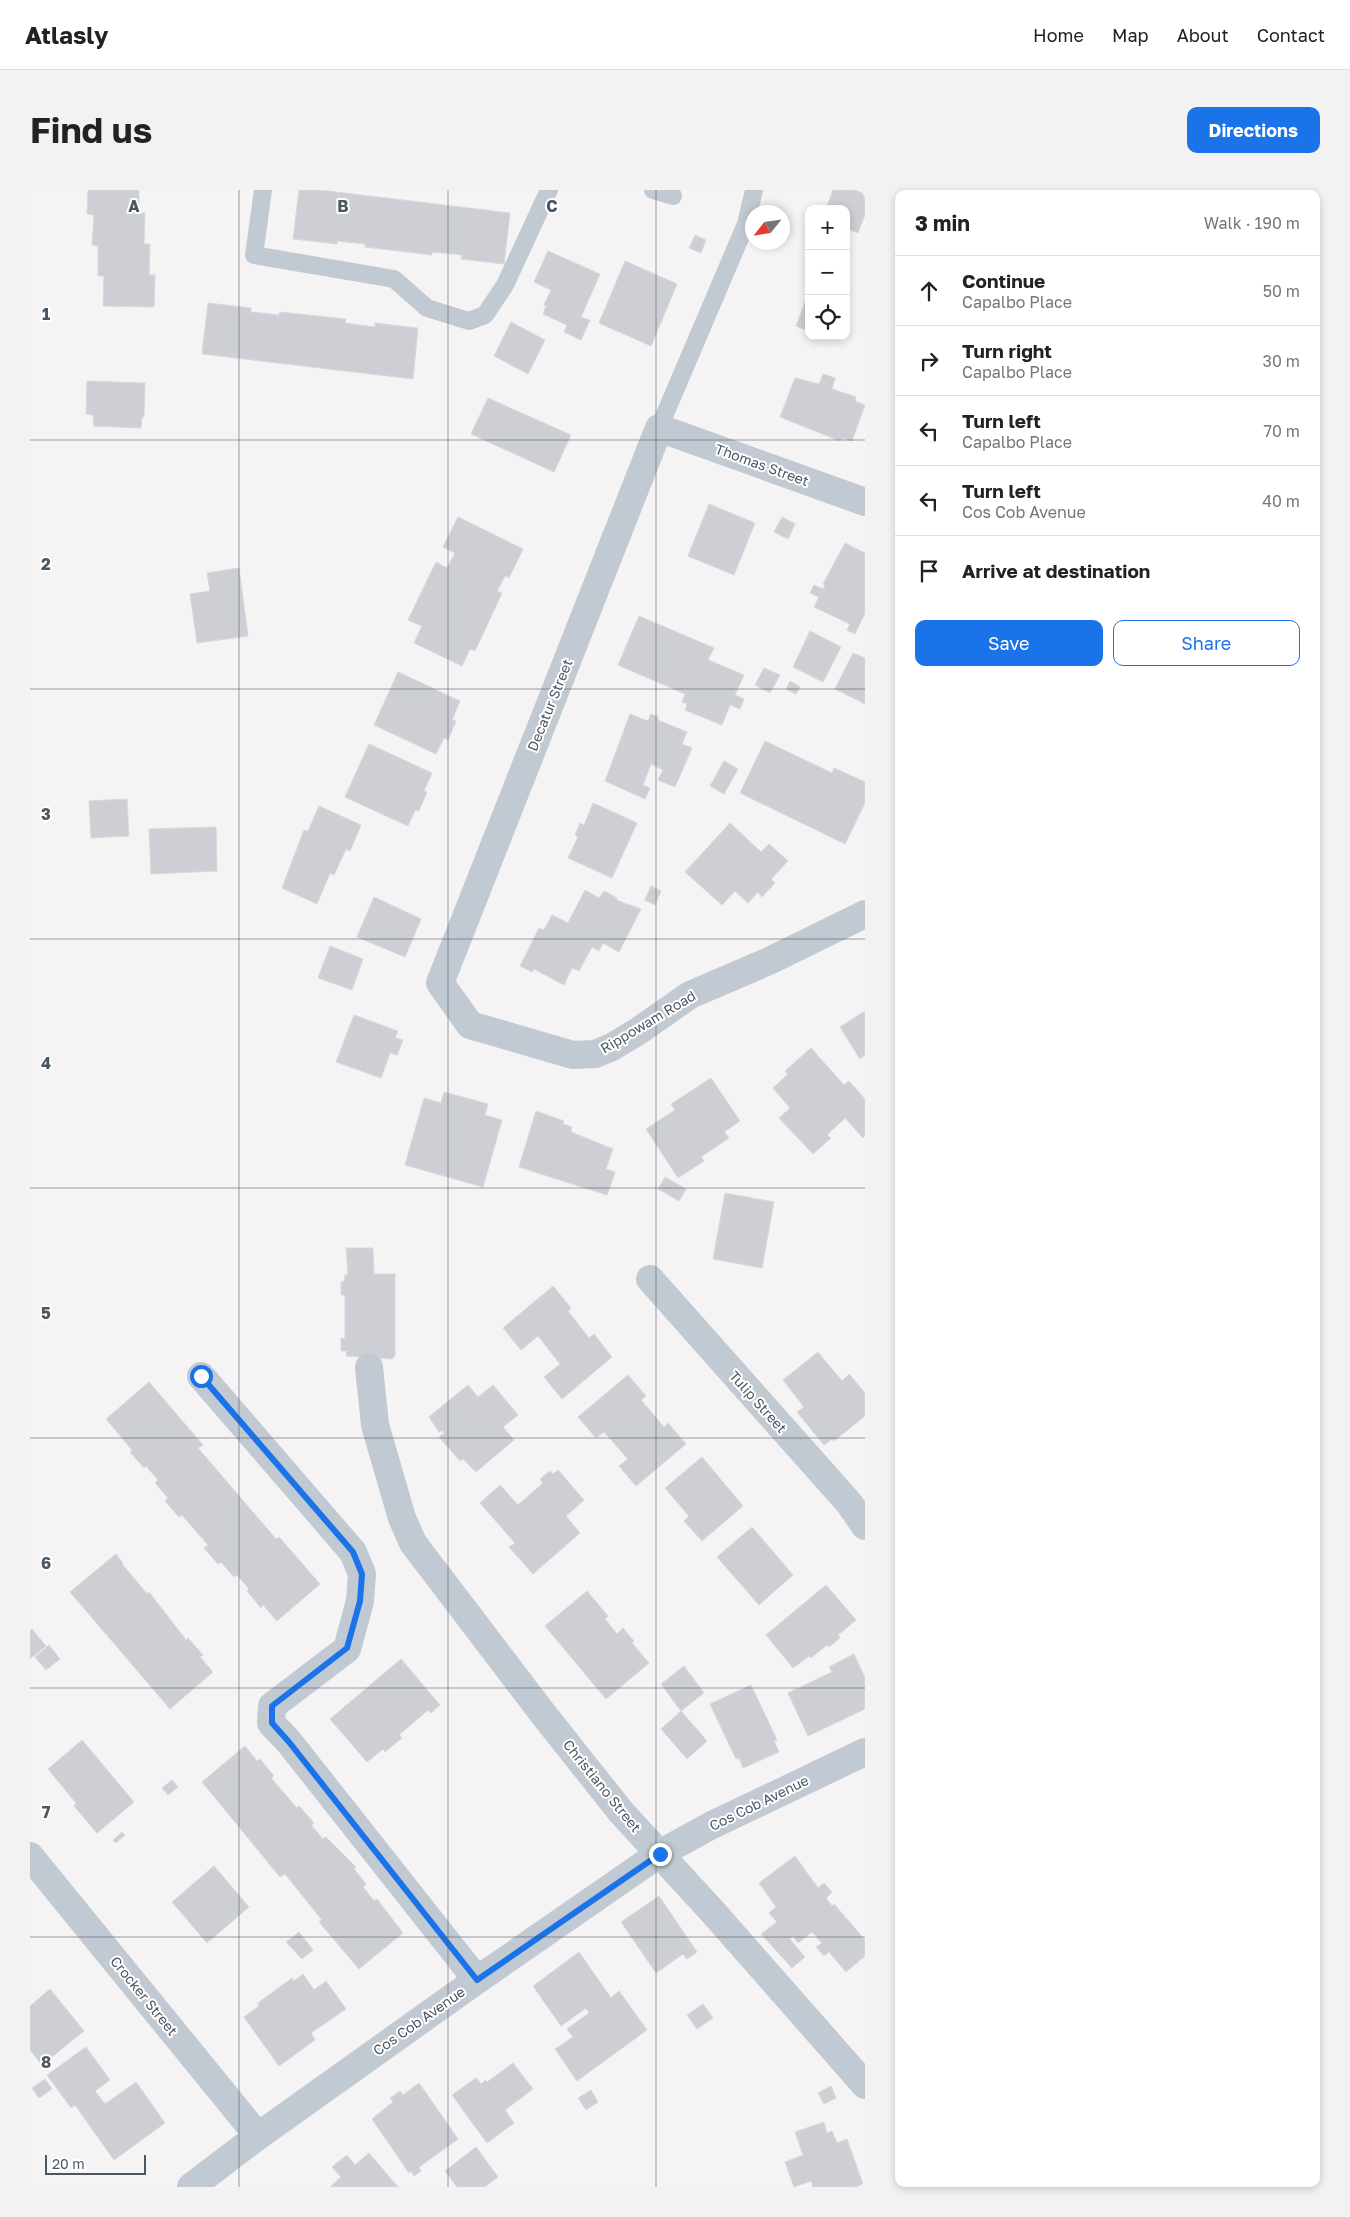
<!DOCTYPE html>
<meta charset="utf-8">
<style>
body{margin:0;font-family:"Golos Text",sans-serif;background:#f2f2f2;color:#222}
.controls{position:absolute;right:15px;top:15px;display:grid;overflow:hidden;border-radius:10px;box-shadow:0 2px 8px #0003}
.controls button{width:45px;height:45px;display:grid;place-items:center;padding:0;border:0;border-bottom:1px solid #e0e0e0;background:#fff;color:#222;font:25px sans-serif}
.compass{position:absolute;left:715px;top:15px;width:45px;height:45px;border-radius:50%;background:#fff;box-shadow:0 2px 8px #0003;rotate:240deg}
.scale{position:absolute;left:15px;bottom:12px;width:101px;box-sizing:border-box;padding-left:5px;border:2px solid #4a5661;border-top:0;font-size:14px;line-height:18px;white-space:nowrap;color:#4a5661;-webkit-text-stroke:4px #fff;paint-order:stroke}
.stop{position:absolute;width:15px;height:15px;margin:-11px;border:4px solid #1a73e8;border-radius:50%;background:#fff}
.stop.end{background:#1a73e8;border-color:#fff;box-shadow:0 1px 5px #0008}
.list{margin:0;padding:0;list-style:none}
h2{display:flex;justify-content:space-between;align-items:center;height:65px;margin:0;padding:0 20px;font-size:21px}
h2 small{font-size:16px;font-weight:400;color:#767676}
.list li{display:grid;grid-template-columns:32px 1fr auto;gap:15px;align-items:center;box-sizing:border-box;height:70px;padding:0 20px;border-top:1px solid #e0e0e0}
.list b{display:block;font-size:19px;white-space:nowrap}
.list p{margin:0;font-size:16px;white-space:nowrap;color:#767676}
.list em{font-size:16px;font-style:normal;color:#767676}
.actions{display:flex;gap:10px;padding:15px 20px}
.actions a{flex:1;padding:11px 0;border:1px solid #1a73e8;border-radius:10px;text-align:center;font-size:18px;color:#1a73e8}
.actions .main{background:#1a73e8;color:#fff}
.icon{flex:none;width:28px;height:28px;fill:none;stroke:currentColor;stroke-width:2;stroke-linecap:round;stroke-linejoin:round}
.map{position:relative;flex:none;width:835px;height:1997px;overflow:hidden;border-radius:10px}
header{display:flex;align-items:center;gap:30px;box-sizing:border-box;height:70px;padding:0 25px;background:#fff;border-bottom:1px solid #e0e0e0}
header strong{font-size:24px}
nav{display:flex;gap:28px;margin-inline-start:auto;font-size:18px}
.intro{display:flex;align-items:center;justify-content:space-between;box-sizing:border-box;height:120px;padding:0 30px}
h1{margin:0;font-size:35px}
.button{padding:12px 22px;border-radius:10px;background:#1a73e8;color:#fff;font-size:18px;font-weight:700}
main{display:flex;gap:30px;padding:0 30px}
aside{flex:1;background:#fff;border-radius:10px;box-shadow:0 2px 8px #0003}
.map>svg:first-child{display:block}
</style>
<header>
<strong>Atlasly</strong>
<nav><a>Home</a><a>Map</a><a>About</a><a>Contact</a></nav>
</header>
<div class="intro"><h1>Find us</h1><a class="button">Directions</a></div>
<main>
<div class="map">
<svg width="835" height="1997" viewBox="0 0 835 1997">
<rect width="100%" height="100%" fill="#f5f3f3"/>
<path fill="#cdcfd5" stroke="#d7d9de" d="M58 0H109V23H115L114 54H120L119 85H125L124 117 73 116 74 86H68V56L62 55 64 25 57 24Z
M269 0H290L480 23 474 74 431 69 432 65 402 62V65L335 57V54L307 51V54L263 49Z
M803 0H825L835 4V25L828 43 816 38V19H796Z
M665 45 676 50 671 63 659 58Z
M518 61 570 84 551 127 560 130 551 150 534 142 537 135 513 124 516 116 514 115 521 100 504 92Z
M595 71 647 94 621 156 569 133Z
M779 101V141L766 136Z
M178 113 221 118V122L249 125 250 122 316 129 315 133 345 137V133L388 138 383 189 172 164Z
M481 132 515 150 498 184 464 166Z
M793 184 805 188 802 199 826 207 825 211 835 215 822 251 812 248 810 251 750 227 765 188 789 194Z
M57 191 115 193 114 227H112L111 238 64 236 63 225 56 224Z
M458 208 541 245 524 282 441 244Z
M679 314 725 333 704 385 658 366Z
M428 327 493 359 479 388 475 386 467 401 472 403 445 461 440 459 432 476 384 453 392 436 378 430 406 372 417 378 425 363 413 357Z
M752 327 765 334 758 349 744 342Z
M815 353 835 363V423L825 444 817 440 820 434 784 417 789 407 780 403 784 395 793 399 795 395 793 394Z
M209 378 218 446 167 453 160 404 180 401 177 383Z
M609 426 684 458 678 470 714 485 705 505 714 509 710 519 700 515 692 535 655 520 657 514 652 512 655 504 588 475Z
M780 441 811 457 793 492 763 477Z
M823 463 835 468V514L805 499Z
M734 478 750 485 740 503 725 495Z
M368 482 430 511 422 530 426 531 418 550 414 548 406 564 344 535Z
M760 491 770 497 766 504 756 499Z
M600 524 618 531 621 524 628 527V530L657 542 652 554 662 558 645 597 628 590 633 580 621 574 613 595 620 598 615 609 575 591Z
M735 551 802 583 804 578 835 592V613L815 654 710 603Z
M339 554 402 583 394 601 397 602 389 621 385 620 378 636 315 607Z
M694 571 708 579 694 604 680 596Z
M97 609 99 646 61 648 59 611Z
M563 613 607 633 582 688 538 668 548 647 545 645 550 633 554 635Z
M289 616 331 635 320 661 316 659 304 685 300 683 287 714 252 698 274 640 278 641Z
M700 633 731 662 739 654 758 671 741 689 745 693 732 707 728 702 718 713 705 701 692 715 655 682Z
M186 637 187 681 121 684 119 639Z
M621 696 631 701 625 715 615 710Z
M555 700 569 708 574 701 587 708 586 710 611 719 589 762 573 753 569 761 562 757 549 781 542 778 534 795 504 779 502 782 490 776 509 738 514 740 522 725 538 733Z
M344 707 391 729 375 767 327 747Z
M300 756 333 769 322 800 288 788Z
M835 821V865L830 869 810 837Z
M324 825 368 841 365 848 373 850 367 865 360 863 351 888 306 872Z
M781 858 814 895 819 891 835 909V946L833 948 815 928 797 945 801 948 783 964 749 928 760 918 743 898 758 884 755 881Z
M681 888 710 931 694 942 699 948 671 967 674 971 648 988 616 939 645 920 641 914Z
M414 902 458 914 455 925 472 930 453 997 375 975 394 908 411 913Z
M506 921 534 931 533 934 542 937 541 942 583 959 576 979 585 982 577 1005 489 977Z
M635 987 656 999 649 1011 628 999Z
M695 1003 744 1012 732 1078 683 1069Z
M316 1058H343L344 1084H365V1166L362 1169 316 1166 317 1161H311V1148L315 1149V1105H311V1092H314L315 1085H318Z
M523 1096 541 1118 538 1121 559 1148 564 1144 582 1167 532 1209 514 1187 530 1174 508 1146 491 1160 473 1138Z
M788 1162 812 1191 819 1184 835 1203V1226L804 1251 802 1249 794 1255 767 1222 774 1217 753 1190Z
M598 1185 616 1206 611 1210 634 1237 638 1233 656 1254 606 1296 589 1276 598 1269 574 1242 566 1248 548 1227Z
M119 1192 173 1255 168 1258 246 1349 249 1347 290 1394 247 1431 233 1415 231 1418 217 1401 219 1399 207 1385 204 1387 191 1372 188 1374 174 1358 178 1355 152 1325 149 1327 135 1311 138 1308 125 1293 128 1290 116 1276 114 1278 100 1262 102 1260 76 1229Z
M438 1195 448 1207 463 1195 488 1225 473 1237 484 1250 446 1282 433 1269 430 1271 409 1247 414 1243 412 1240 409 1242 399 1227Z
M672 1267 713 1316 672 1351 654 1331 659 1326 635 1298Z
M528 1280 554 1310 536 1326 550 1343 503 1384 479 1357 485 1353 450 1313 470 1295 488 1315 513 1293 510 1289 520 1281 523 1284Z
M722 1337 763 1385 729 1415 687 1367Z
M86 1364 93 1373 92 1374 117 1404 119 1402 156 1450 158 1448 173 1465 170 1467 183 1482 140 1519 40 1402Z
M796 1395 826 1430 808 1445 810 1448 799 1457 797 1455 781 1468 779 1466 763 1478 736 1445Z
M557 1401 578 1426 575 1429 587 1444 593 1438 604 1451 602 1453 619 1473 576 1509 515 1436Z
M2 1439 16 1456 0 1469V1440Z
M19 1455 30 1469 16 1480 5 1467Z
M824 1464 835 1488V1519L778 1546 758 1503 802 1482 799 1477Z
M371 1469 410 1515 401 1523 398 1520 369 1545 372 1548 355 1562 353 1559 337 1572 300 1529Z
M654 1476 674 1503 651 1521 631 1494Z
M721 1495 747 1550 744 1551 749 1562 713 1578 709 1568 706 1569 680 1514Z
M651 1521 677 1551 657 1569 631 1539Z
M52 1550 104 1612 67 1643 44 1616 46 1613 18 1579Z
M215 1556 227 1571 230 1569 244 1586 241 1588 267 1618 269 1616 284 1633 281 1635 293 1649 296 1647 326 1677 324 1679 336 1694 333 1697 344 1711 347 1709 373 1743 329 1779 289 1732 292 1730 255 1684 250 1687 172 1592Z
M142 1590 148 1597 138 1605 132 1598Z
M92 1642 95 1645 86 1653 83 1650Z
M765 1666 788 1698 794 1693 802 1702 796 1708 802 1716 804 1714 835 1750V1766L816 1782 799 1762 794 1766 786 1757 792 1753 782 1742 768 1753 763 1746 760 1749 775 1767 762 1778 731 1744 747 1732 739 1723 746 1717 729 1693Z
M184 1676 219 1717 177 1753 142 1712Z
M629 1706 667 1762 657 1769 653 1764 626 1783 591 1732Z
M269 1742 283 1760 272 1769 256 1752Z
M549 1762 581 1808 589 1801 617 1840 547 1891 525 1859 543 1847 537 1839 559 1823 556 1818 531 1836 503 1796Z
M273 1784 284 1800 296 1791 316 1819 281 1843 285 1850 249 1876 214 1827 229 1816 228 1813 262 1788 264 1791Z
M20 1799 54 1841 12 1875 0 1860V1816Z
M673 1814 683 1828 667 1839 657 1825Z
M56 1857 80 1890 65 1901 75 1914 106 1892 135 1933 84 1970 45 1915 41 1918 17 1885Z
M483 1873 503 1899 475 1920 484 1933 457 1953 422 1905 446 1888 451 1894 455 1890 457 1892Z
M15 1889 22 1899 9 1908 2 1898Z
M389 1893 428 1949 389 1977 391 1981 384 1986 381 1981 379 1983 342 1929 363 1912 360 1908 370 1901 373 1905Z
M801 1896 806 1908 794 1914 788 1903Z
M561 1900 568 1912 556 1920 548 1908Z
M794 1932 797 1943 802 1941 807 1953 817 1949 834 1997H783L781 1991 764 1997 755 1972 773 1965 765 1942Z
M446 1957 468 1987 455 1997H427L415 1981Z
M339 1963 368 1997H300L311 1987 302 1977 317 1965 325 1975Z"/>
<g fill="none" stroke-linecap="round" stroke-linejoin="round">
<path stroke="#c1cad2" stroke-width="18" d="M233 0 224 65 364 89 397 118 439 131 455 125 475 95 519 0
M623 0 643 6
M629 238 716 34 724 0"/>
<path stroke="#c1cad2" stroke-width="28" d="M835 312 629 238 410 793 440 835 543 865 565 864 582 857 607 842 660 805 739 771 835 724
M620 1089 819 1313 835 1336
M339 1177 345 1235 372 1328 383 1353 514 1525 591 1622 682 1721 835 1895
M171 1186 323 1362 332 1384 330 1411 317 1459 242 1516 241 1533 259 1552 447 1790
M0 1666 228 1946
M161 1997 228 1946 447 1790 629 1664 680 1636 835 1562"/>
</g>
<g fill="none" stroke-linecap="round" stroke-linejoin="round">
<path stroke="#1a73e8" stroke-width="6" d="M171 1186 323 1362 332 1384 330 1411 317 1458 242 1516V1533L259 1552 447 1790 630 1664"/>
</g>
<path fill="none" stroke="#4a5661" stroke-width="1" stroke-opacity="0.55" d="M209 0V1997M418 0V1997M626 0V1997M0 250H835M0 499H835M0 749H835M0 998H835M0 1248H835M0 1498H835M0 1747H835"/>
<g text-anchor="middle" stroke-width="4" stroke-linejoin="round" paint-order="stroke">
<g font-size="14" fill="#4a5661" stroke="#fff">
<text transform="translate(732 275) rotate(20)" y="5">Thomas Street</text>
<text transform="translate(520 515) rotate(-68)" y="5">Decatur Street</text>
<text transform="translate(618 832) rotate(-31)" y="5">Rippowam Road</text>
<text transform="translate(728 1212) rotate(48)" y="5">Tulip Street</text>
<text transform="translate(572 1596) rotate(51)" y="5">Christiano Street</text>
<text transform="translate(729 1613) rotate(-26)" y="5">Cos Cob Avenue</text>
<text transform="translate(114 1806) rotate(51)" y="5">Crocker Street</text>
<text transform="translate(389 1831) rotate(-35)" y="5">Cos Cob Avenue</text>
</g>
</g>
<g font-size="16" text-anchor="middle" font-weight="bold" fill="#4a5661" stroke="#fff" stroke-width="4" stroke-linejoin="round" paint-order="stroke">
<text x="104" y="22">A</text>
<text x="313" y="22">B</text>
<text x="522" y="22">C</text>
<text x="16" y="130">1</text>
<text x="16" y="380">2</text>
<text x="16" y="630">3</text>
<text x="16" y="879">4</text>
<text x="16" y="1129">5</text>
<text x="16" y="1379">6</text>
<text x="16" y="1628">7</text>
<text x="16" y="1878">8</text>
</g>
</svg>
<div class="controls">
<button>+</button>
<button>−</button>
<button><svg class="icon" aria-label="locate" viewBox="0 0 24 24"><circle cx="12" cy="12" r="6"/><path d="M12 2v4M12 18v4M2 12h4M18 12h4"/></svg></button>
</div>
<svg class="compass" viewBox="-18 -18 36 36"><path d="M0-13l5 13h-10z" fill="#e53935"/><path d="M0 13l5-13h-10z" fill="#767676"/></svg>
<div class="scale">20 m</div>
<div class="stop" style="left:171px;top:1186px"></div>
<div class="stop end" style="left:630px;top:1664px"></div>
</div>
<aside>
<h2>3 min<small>Walk · 190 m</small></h2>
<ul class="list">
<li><svg class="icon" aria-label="ahead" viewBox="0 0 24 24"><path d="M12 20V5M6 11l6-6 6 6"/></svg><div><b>Continue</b><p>Capalbo Place</p></div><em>50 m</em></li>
<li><svg class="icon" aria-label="right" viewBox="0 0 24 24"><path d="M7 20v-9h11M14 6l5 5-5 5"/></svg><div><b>Turn right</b><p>Capalbo Place</p></div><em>30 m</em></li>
<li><svg class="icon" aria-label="left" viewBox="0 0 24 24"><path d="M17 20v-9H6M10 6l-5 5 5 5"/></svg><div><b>Turn left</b><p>Capalbo Place</p></div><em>70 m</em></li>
<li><svg class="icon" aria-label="left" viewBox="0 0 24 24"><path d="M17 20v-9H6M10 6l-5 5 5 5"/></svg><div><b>Turn left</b><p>Cos Cob Avenue</p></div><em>40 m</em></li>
<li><svg class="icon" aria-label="arrive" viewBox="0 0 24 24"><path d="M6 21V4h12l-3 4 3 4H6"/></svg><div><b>Arrive at destination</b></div></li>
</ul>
<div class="actions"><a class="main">Save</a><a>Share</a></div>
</aside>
</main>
